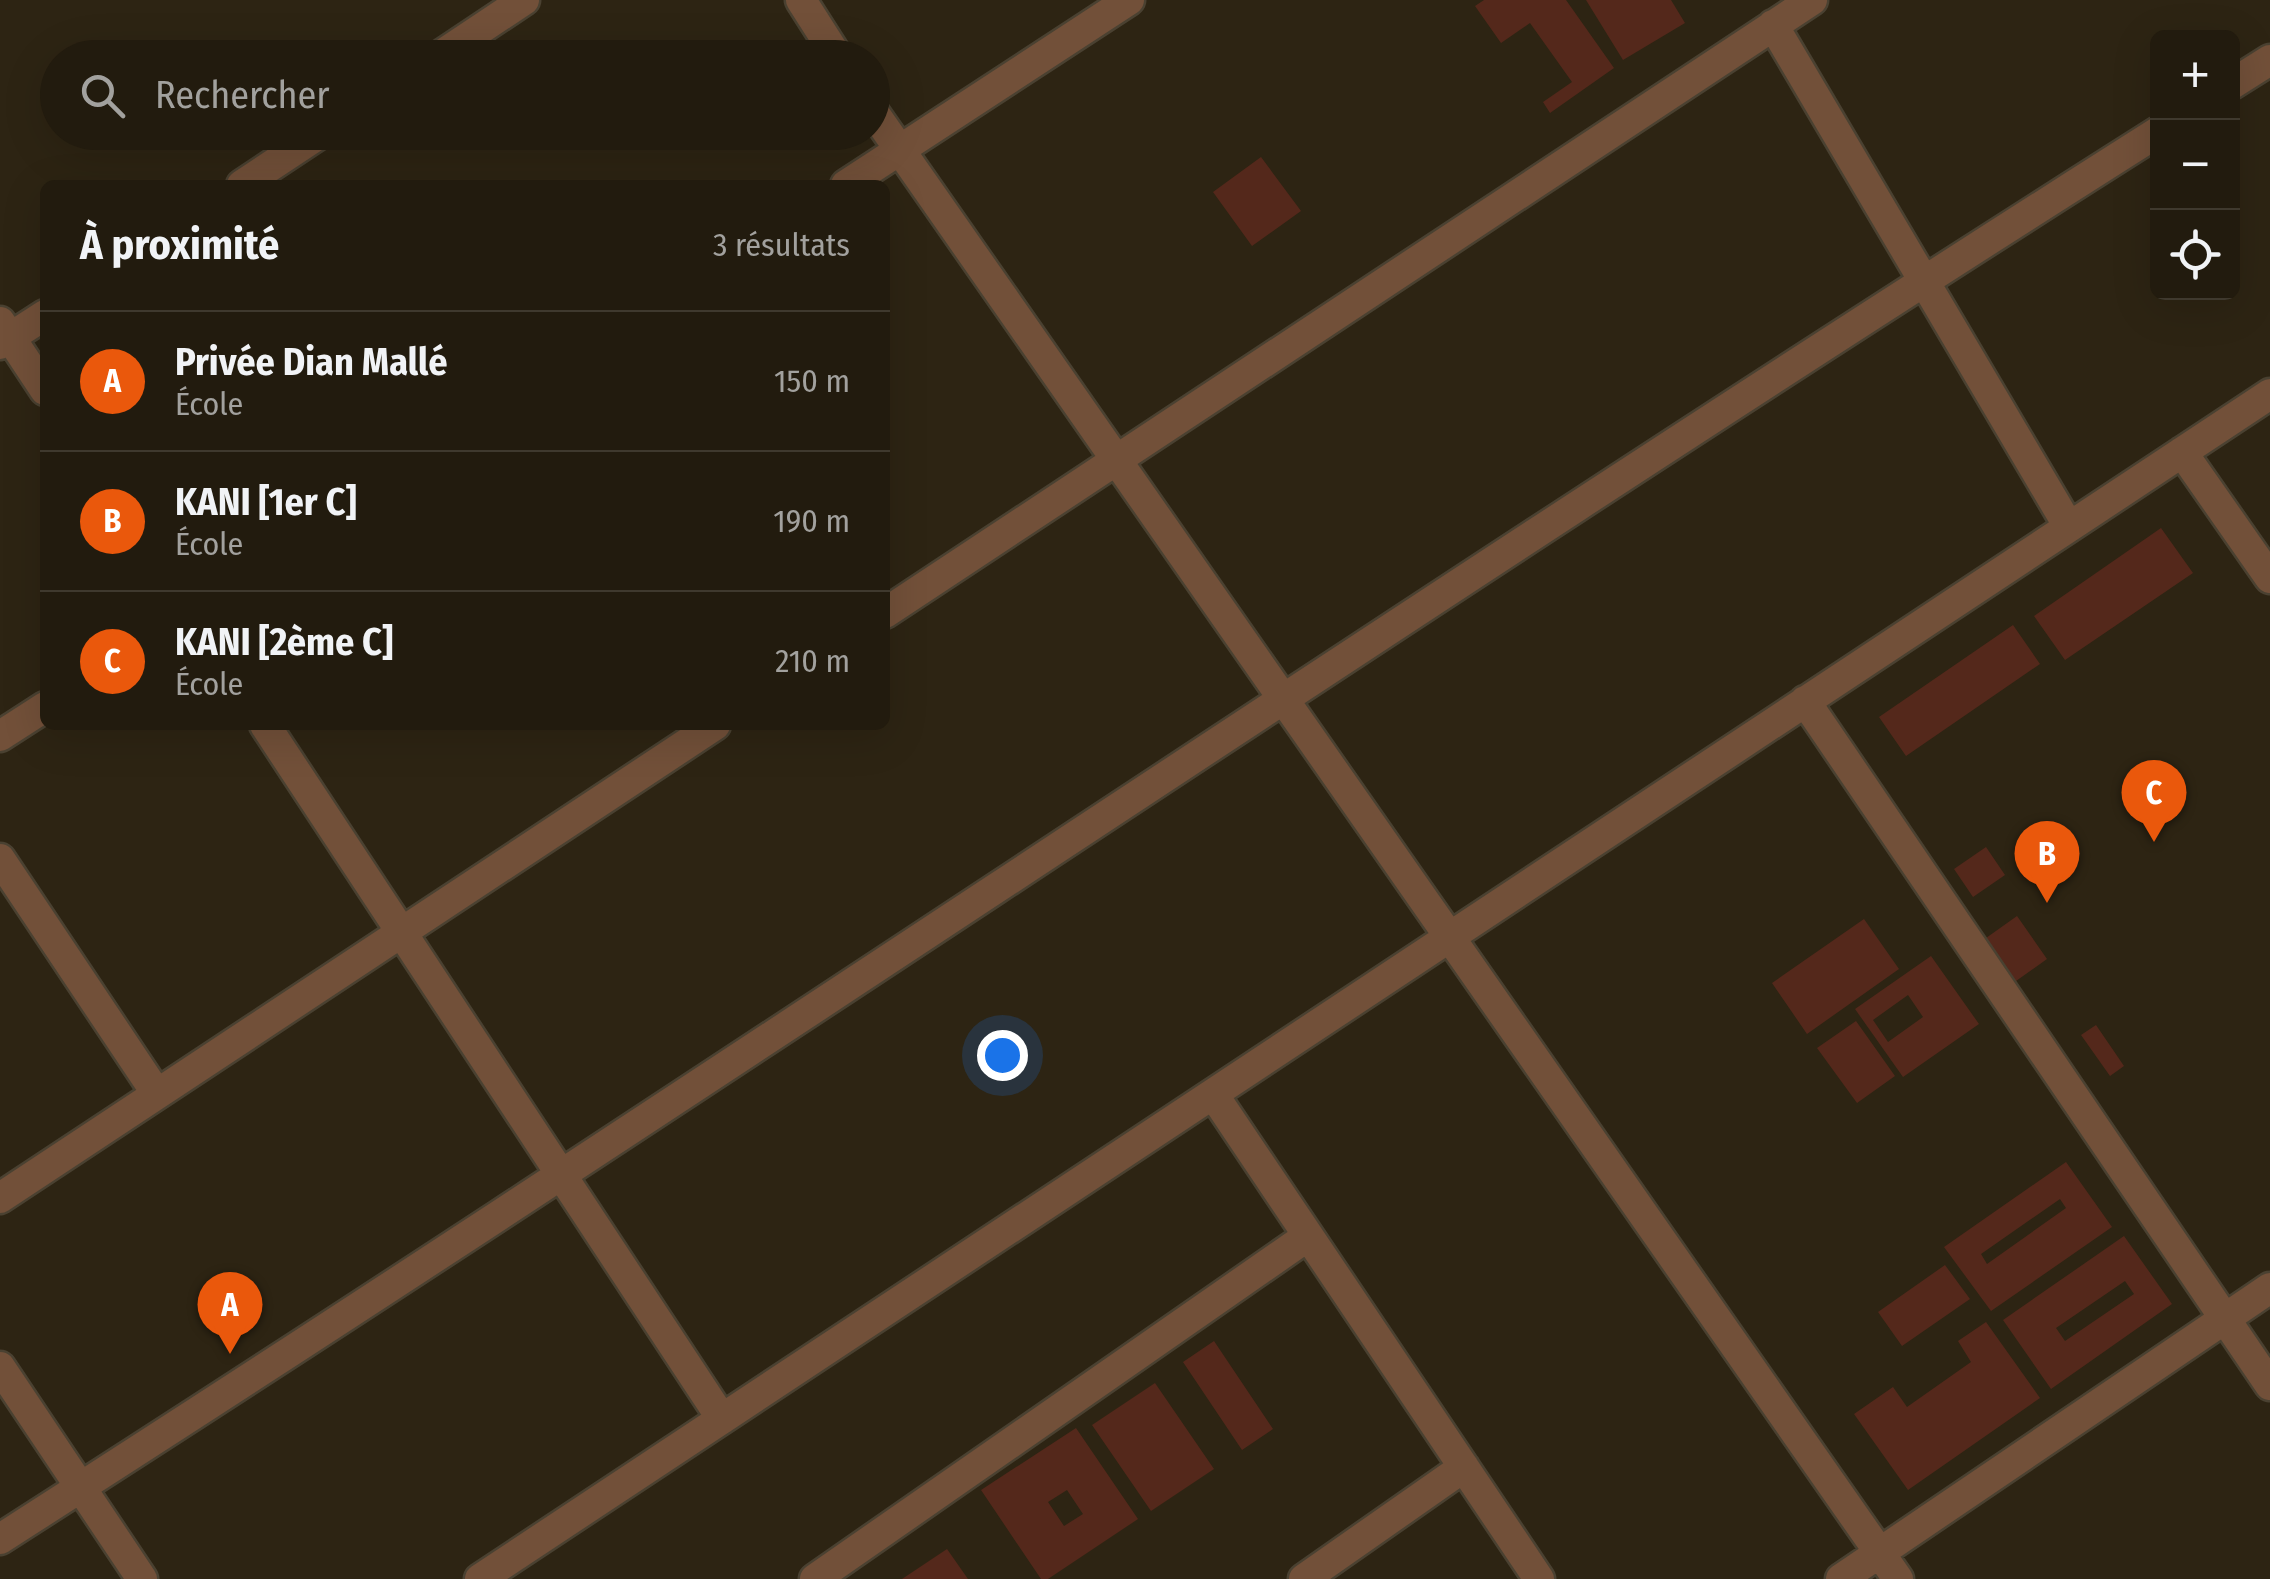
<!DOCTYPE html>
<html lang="fr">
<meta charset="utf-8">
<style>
body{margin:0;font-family:"Fira Sans Condensed",sans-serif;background:#2a2417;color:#f1f3f6}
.controls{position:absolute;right:30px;top:30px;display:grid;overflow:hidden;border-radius:15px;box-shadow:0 10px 40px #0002}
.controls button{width:90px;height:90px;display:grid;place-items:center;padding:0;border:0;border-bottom:2px solid #3f392e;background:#221b0e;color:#f1f3f6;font:50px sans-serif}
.you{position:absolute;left:1002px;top:1055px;width:35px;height:35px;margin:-25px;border:8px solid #fff;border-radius:50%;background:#1a73e8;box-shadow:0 0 0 15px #1a73e833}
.badge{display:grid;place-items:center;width:65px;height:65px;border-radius:50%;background:#ea580c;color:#fff;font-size:32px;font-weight:700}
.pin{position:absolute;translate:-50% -82px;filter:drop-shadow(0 2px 5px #0008)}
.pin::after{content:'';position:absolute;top:52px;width:35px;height:30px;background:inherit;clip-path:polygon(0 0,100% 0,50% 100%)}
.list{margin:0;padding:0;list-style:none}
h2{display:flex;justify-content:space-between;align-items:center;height:130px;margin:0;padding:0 40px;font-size:42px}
h2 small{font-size:32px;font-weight:400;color:#a2a19e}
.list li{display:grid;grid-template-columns:65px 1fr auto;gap:30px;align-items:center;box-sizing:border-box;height:140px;padding:0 40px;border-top:2px solid #3f392e}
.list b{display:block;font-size:38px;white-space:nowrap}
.list p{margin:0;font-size:32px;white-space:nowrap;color:#a2a19e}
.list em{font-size:32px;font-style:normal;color:#a2a19e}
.icon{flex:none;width:55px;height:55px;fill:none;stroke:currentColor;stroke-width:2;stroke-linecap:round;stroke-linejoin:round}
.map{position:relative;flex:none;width:2270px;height:1579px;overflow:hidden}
.search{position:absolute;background:#221b0e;box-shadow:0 10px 40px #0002;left:40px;top:40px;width:850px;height:110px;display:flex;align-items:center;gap:25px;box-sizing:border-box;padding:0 35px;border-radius:55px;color:#a2a19e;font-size:38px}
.panel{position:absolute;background:#221b0e;box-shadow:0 10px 40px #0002;left:40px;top:180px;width:850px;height:550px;border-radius:15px}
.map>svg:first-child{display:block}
</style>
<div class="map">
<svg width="2270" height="1579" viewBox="0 0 2270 1579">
<rect width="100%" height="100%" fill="#2d2413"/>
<path fill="#54281b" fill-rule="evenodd" d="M1484 0H1566L1614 68 1550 113 1543 102 1572 82 1530 23 1501 43 1475 6Z
M1586 0H1671L1685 23 1623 60Z
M1261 157 1301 211 1252 246 1213 192Z
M2161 528 2193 573 2065 660 2034 616Z
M2013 625 2040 664 1906 756 1879 717Z
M1986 847 2005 875 1973 897 1954 869Z
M2017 916 2047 959 2009 986 1979 943Z
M1864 919 1899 969 1807 1034 1772 983Z
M1931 956 1979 1024 1903 1077 1855 1009ZM1908 995 1923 1017 1888 1042 1873 1020Z
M1856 1021 1895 1076 1857 1103 1817 1048Z
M2096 1025 2124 1066 2110 1076 2081 1035Z
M2066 1162 2112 1227 1991 1311 1944 1247ZM2060 1199 2066 1208 1987 1264 1981 1254Z
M2124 1236 2172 1304 2051 1389 2003 1320ZM2125 1281 2134 1294 2065 1341 2056 1328Z
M1945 1265 1970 1299 1902 1346 1878 1312Z
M1986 1322 2040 1398 1908 1490 1854 1414 1893 1387 1907 1407 1971 1362 1958 1341Z
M1214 1341 1273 1429 1242 1450 1183 1362Z
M1155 1383 1214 1469 1151 1511 1092 1425Z
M1076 1428 1138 1519 1048 1579H1041L981 1490ZM1067 1490 1083 1514 1064 1526 1048 1502Z
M947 1549 968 1579H902Z"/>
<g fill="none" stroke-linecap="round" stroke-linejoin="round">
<g stroke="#4a4131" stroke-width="35">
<path id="street" d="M801 0 838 58
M1773 25 2069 527
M437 58 524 0
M2232 84 2270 60
M872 110 1898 1579
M242 185 322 132
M846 185 1129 0
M0 322 45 390
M0 344 45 315
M2182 452 2270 578
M885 613 1812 0
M1805 701 2270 1385
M265 725 722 1419
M0 736 45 707
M0 859 157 1094
M1213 1094 1539 1579
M0 1198 715 725
M0 1367 142 1579
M0 1539C723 1076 1432 592 2158 132
M480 1579 2270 394
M815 1579 1308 1236
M1304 1579 1464 1467
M1841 1579 2270 1288"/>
</g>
<use href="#street" stroke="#725039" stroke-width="30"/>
</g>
</svg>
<div class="controls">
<button>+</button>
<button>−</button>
<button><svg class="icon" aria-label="locate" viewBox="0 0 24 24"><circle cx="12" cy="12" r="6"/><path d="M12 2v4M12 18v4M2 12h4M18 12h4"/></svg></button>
</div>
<div class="you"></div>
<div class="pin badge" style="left:230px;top:1354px">A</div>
<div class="pin badge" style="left:2047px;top:903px">B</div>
<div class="pin badge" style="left:2154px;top:842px">C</div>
<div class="search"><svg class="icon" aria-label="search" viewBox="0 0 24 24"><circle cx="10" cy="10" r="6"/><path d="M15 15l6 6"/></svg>Rechercher</div>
<section class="panel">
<h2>À proximité<small>3 résultats</small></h2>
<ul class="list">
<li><span class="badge">A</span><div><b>Privée Dian Mallé</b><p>École</p></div><em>150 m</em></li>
<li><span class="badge">B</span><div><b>KANI [1er C]</b><p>École</p></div><em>190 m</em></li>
<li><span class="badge">C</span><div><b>KANI [2ème C]</b><p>École</p></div><em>210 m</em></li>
</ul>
</section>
</div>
